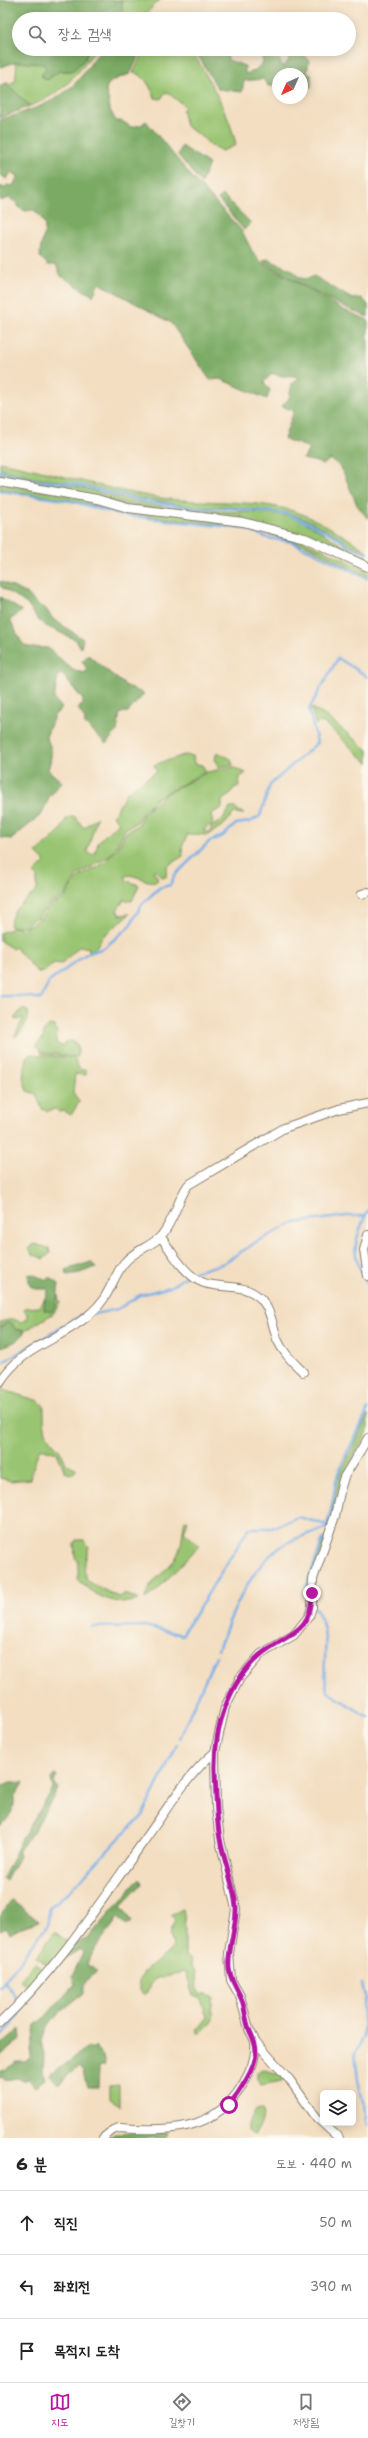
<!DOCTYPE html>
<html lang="ko">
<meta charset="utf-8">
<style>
body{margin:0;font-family:"Shantell Sans","Poor Story",sans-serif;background:#f6f6f6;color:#222}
.controls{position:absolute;right:12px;bottom:12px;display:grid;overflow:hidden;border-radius:6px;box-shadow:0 2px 10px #0003}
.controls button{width:36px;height:36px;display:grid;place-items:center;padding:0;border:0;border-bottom:1px solid #e0e0e0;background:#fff;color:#222;font:20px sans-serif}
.compass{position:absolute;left:272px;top:68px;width:36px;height:36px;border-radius:50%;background:#fff;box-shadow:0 2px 10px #0003;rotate:225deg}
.stop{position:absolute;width:12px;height:12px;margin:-9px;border:3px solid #b5179e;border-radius:50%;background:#fff}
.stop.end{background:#b5179e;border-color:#fff;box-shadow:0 1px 4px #0008}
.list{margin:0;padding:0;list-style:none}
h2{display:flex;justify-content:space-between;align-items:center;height:52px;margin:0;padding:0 16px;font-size:17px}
h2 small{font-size:13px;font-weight:400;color:#767676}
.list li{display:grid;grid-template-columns:26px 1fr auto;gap:12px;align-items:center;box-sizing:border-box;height:64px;padding:0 16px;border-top:1px solid #e0e0e0}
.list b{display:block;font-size:15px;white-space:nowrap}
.list em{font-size:13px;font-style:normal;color:#767676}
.icon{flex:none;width:22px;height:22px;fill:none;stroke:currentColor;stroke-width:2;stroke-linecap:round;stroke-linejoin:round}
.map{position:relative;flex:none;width:368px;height:2138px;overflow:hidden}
.search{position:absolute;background:#fff;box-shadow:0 2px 10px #0003;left:12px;right:12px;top:12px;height:44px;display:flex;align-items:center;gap:10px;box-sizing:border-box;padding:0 14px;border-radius:22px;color:#767676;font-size:15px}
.sheet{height:244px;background:#fff}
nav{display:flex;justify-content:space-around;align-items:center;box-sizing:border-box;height:56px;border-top:1px solid #e0e0e0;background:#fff;font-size:11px;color:#767676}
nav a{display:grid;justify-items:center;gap:2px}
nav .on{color:#b5179e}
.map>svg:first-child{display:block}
</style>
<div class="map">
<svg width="368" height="2138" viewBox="0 0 368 2138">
<rect width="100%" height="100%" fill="#fbf7ec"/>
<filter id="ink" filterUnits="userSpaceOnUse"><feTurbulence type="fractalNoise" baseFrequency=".025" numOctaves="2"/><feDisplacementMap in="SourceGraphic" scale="8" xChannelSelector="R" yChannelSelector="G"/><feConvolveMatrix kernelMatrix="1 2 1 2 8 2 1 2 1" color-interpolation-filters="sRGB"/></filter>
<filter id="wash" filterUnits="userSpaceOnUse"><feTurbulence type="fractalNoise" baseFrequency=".012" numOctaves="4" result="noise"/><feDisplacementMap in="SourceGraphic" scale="16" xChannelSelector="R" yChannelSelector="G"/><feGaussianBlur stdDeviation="0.9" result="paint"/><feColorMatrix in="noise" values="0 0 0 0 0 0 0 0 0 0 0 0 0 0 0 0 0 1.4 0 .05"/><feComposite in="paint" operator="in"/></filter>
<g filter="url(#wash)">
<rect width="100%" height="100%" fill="#f3dec1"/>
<path fill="#99c471" stroke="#5a7046" d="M122 0H160L140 19H122Z
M89 49H96C75 78 63 93 30 106L6 83 15 82 17 62 44 64 46 68 47 80 59 71H72L85 59Z
M145 49H190C206 73 231 117 236 145L222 151 210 145 203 138 186 126 182 110 185 107C180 101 174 99 169 93H165L161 99 155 98C150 87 145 74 133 73Z
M0 462C52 472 102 488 154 497 200 505 259 497 302 514 324 523 349 538 368 552L348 545 337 536 309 521 287 513 227 507 201 508 142 499 68 482 38 479 0 469Z
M0 472 56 485 68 484C111 496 157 508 202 511 229 512 257 511 284 515 316 521 338 549 368 557V564L306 537 0 479Z
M0 484 230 521 295 537 368 570V577L305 545 245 527 127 514 76 501 0 489Z
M311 707 327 717 368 750V763L324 723 319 722 316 725Z
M217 752 231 759 233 765 219 767 215 759Z
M184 755 193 756 194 764 202 765 206 771 157 798 143 812 137 822 125 829 116 848 108 857 76 876 65 896 46 906 39 917 33 919 26 926 10 927C11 906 24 904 37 890V877L34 873 45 862 36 853 61 830 66 819 74 816 84 828 97 817 87 852 94 855 99 841 119 822 113 816 127 792 157 771 154 765Z
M233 767 246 773 240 777 239 786 234 788 230 795 222 800V808L211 814 213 823 203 830 210 833 211 826C221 824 225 816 230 808H235L244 814 234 813 225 824 208 835 188 834 182 847 183 856 167 866 166 877H162L156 870 153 871 158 878 157 881C144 884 137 873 125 876L127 881 139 885 132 901 124 900 117 910 120 915 130 914 102 937 94 951 89 952V948L80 946 61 964 54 963 45 971 38 973 15 947 13 949 0 941V933L15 927 23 929 41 918 48 907 65 898 77 878 103 864 118 848 126 832 138 825 144 813 164 795 207 772Z
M22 1009 28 1011C29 1021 23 1032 14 1037 18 1031 19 1025 24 1018L16 1020 14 1019Z
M49 1025 54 1026 57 1031 56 1043 62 1046 66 1042 72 1041 78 1045V1057L42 1053 36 1045 43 1038 44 1031Z
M30 1054 75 1058 76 1064 81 1070H86V1075L75 1074 73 1092 79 1102 71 1115 64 1111 59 1112 56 1109 47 1111 42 1109 36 1094 27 1091 23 1078 26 1057Z
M34 1244 49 1248 50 1253 44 1259 32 1254 29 1249Z
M57 1291 60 1303 54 1313 25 1331 15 1329 6 1323 0 1327V1322L12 1319 22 1322 28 1318V1314L24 1311 25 1308 40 1307 45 1298 46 1304 56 1305Z
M0 1389 39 1401 44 1406C44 1417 43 1432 51 1441 60 1451 61 1450 66 1464L76 1468 75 1472 70 1474 65 1472 57 1453 41 1448 38 1452 30 1479 11 1481 0 1478Z
M368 1415V1431L341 1479 333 1517 313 1579 311 1596 307 1586 311 1580 312 1568 328 1531 327 1528 332 1515 337 1480Z
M185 1520 188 1521 184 1532 199 1546 155 1592 145 1599C148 1579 172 1570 179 1551 183 1541 182 1530 185 1520Z
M76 1540H84L89 1547C77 1585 89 1581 118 1597L126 1594 139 1600C117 1607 92 1596 78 1579V1560L75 1558 74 1543Z
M183 1909C186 1925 185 1940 185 1956L190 1959 192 1968 196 1971 197 1989 201 1995 207 1993 213 1997C210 2006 215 2013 213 2019 211 2025 203 2029 200 2034L196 2031 207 2017 201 1999 193 1996 186 1972 182 1971C172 1979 162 1974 154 1980 149 1984 149 1990 145 1995H143C126 1972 164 1962 173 1947L170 1935 175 1919 170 1915Z
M55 1932 69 1943 49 1967 36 1956Z
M35 1963 45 1972 29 1989 20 1980Z
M263 2069 275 2074 280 2072 287 2080 261 2085 257 2080V2073Z
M119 2085V2106L109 2100V2086Z
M256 2109H262C265 2119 260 2128 254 2135L248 2131V2124Z"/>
<path fill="#7aaa63" stroke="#4b6340" d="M0 0H122V19H19V49H89L85 59 72 71H59L47 80 41 76 46 68 43 64 17 62 0 67Z
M101 49H142L130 74C114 80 99 82 110 102L108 106 116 121H122L131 127 141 125 146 121 191 176 242 231 253 253 263 263 344 310 368 320V519L357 505 341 467 330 459 323 465 317 462 303 459 310 448 284 439 294 411 282 406 289 398 292 383 299 378C291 373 283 379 272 373L264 382 270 390 267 399 220 379 210 380 171 323 99 283 93 296 61 276 56 265H48L40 257C40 234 54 228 34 210L26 211 19 208 17 203 9 198 0 201V186L4 188 7 185 13 186 18 176 11 172 7 179 0 175V120C24 112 51 105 70 88 83 77 91 62 101 49Z
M194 49H227L228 60 245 66V74L254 71 263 63 260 49H274L283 67 289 60 286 49H299L309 60 307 73 311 75V87H302V74H278L275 86H268L263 79 244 81 242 92 218 89Z
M6 83 30 106 0 118V85Z
M182 146 209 164 201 183 178 155Z
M223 195 251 223 244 230 218 199Z
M267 259 292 270 300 278 308 279 314 276 352 299 362 298 368 305V317C331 303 297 282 263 261Z
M0 581 28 594 36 604 46 609 53 619 83 639 81 648 76 640 46 626 38 620 27 604 0 586Z
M0 597 22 611 10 620 22 643 28 647 48 648 73 670 84 673 87 669 82 661 88 655 125 685 144 694 128 712 120 713 117 731 106 744 84 723 85 720 78 708 83 704V700L62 674 58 675 54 699 62 708 54 716 46 737C53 749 52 757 48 770L62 782 49 797 42 814 12 839 0 838Z
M91 1262 96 1267 80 1273 67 1275 66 1270Z
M32 1274 46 1280 50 1277 59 1284 56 1305 52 1312 44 1310 45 1298 49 1289H36L30 1286 28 1275Z
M6 1323H12L15 1329 25 1331C19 1341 12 1344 0 1347V1327Z
M54 1775 57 1776 54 1781 58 1789 33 1832 19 1850V1856L6 1881 3 1879 20 1842 53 1789 51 1779Z
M24 1782 14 1797C16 1809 8 1819 0 1827V1787L11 1783Z
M140 1878 142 1884 121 1906 132 1921 127 1925 118 1918C108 1933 93 1947 88 1964L97 1972C88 1978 83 1981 84 1993 68 2006 41 2023 42 2046 42 2049 44 2052 44 2055 44 2064 42 2070 45 2079L35 2087 29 2079 23 2081 18 2078 4 2080V2076L0 2077V2070L6 2069 17 2062H25L30 2058 35 2025 45 2017 75 1984 72 1976 83 1953 80 1949 66 1958 65 1956 76 1944 89 1937Z
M11 1900 39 1921 22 1927 10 1934 6 1928 0 1931V1917Z
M20 2029 21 2039 0 2056V2045Z
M94 2046 103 2056 105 2065 99 2067 98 2087H87L83 2072 78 2067 58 2084 50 2075 87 2047 91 2049Z
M168 2131 166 2138H108L114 2134Z"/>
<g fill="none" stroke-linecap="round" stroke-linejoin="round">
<path stroke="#7bb0e9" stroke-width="2.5" d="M0 471 39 481 69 483 144 501 201 509 227 508 286 514 307 522 337 537 348 546 368 553
M0 491 71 501 120 515 246 529 268 538 291 542 309 550 368 579
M0 996H23L41 999 49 982 86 954 104 948 129 927 142 904 159 888 170 885 175 875 210 841 223 836 236 824 250 822 260 816 270 785 317 743 309 709 338 658 368 677
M368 1210C355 1241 348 1252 368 1284
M194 1272 222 1264 258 1241 293 1223 347 1216H365
M94 1314 118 1309 140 1295 170 1287 188 1275
M0 1366 3 1362 84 1314
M310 1595 306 1587 323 1539
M315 1607 321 1619
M322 1622C330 1646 320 1672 328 1692L368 1717
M92 1627 145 1626 182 1635 249 1528H272L298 1517 327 1525
M218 1650C231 1615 251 1564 285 1544 297 1537 312 1533 325 1528 334 1510 332 1492 338 1474 345 1453 360 1431 368 1409
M179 1738 216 1656
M5 1982 18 2001
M362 1984 365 1997 362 2006 364 2036 355 2052 358 2080 368 2124
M0 1987 47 1926 50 1907 70 1891 127 1830 141 1818 177 1745
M0 2037 18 2016 22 2005"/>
</g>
</g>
<g filter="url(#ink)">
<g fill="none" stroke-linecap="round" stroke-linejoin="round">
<g stroke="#887d6e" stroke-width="10">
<path id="minor" d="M0 482 97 499 128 508 243 522 305 538 368 567
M362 894 368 892
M368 1235 364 1250 368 1276
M161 1237C171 1251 186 1277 204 1283 223 1289 243 1283 259 1297 270 1307 273 1326 277 1339 283 1353 293 1362 303 1372
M0 1382C23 1345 62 1340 91 1313 110 1297 111 1280 124 1263 134 1250 151 1247 161 1236 174 1221 177 1201 188 1185L284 1128 339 1109 368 1103
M0 2023C56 1970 97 1907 141 1845 164 1814 185 1777 215 1752
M103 2138 113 2130 119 2128C169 2132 216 2131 243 2084 251 2071 257 2057 255 2041
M339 2138 317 2118 289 2079 255 2041 249 2029 240 1996 231 1980 229 1953 236 1909 220 1840 216 1808 215 1752 225 1707 240 1678 261 1654 294 1635 309 1616 312 1607 313 1579 335 1516 341 1487 344 1477 368 1438"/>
</g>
<use href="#minor" stroke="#fff" stroke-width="8"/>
</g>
</g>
<g fill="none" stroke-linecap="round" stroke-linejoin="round" filter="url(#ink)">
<path stroke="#b5179e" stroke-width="5" d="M229 2105C238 2094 257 2066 256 2052 256 2042 252 2037 249 2029 246 2021 245 2011 243 2003 239 1991 231 1982 229 1969 227 1948 237 1928 236 1907 234 1884 224 1862 220 1839 216 1816 216 1793 215 1770 214 1728 228 1683 260 1655 286 1633 312 1635 312 1593"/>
</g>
</svg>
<div class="controls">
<button><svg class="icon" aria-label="layers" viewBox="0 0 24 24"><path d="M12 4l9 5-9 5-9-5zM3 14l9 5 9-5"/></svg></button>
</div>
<svg class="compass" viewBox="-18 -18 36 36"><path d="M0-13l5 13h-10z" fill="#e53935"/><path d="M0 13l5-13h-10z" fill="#767676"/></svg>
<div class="stop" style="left:229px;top:2105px"></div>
<div class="stop end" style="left:312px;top:1593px"></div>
<div class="search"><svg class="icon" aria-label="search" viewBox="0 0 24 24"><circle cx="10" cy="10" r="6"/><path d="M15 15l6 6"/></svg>장소 검색</div>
</div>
<section class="sheet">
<h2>6 분<small>도보 · 440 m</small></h2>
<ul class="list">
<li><svg class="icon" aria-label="ahead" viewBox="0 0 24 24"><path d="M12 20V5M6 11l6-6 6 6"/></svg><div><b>직진</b></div><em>50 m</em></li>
<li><svg class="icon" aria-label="left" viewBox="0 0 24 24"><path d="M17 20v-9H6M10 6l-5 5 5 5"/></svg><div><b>좌회전</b></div><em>390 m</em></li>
<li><svg class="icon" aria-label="arrive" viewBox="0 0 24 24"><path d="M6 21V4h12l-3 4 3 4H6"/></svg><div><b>목적지 도착</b></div></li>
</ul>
</section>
<nav>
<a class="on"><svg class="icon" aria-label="map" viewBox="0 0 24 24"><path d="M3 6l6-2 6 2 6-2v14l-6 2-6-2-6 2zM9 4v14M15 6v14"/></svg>지도</a>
<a><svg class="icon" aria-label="directions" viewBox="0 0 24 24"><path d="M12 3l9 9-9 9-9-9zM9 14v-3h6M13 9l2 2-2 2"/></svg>길찾기</a>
<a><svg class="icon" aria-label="saved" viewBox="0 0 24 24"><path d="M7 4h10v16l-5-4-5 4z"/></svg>저장됨</a>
</nav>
